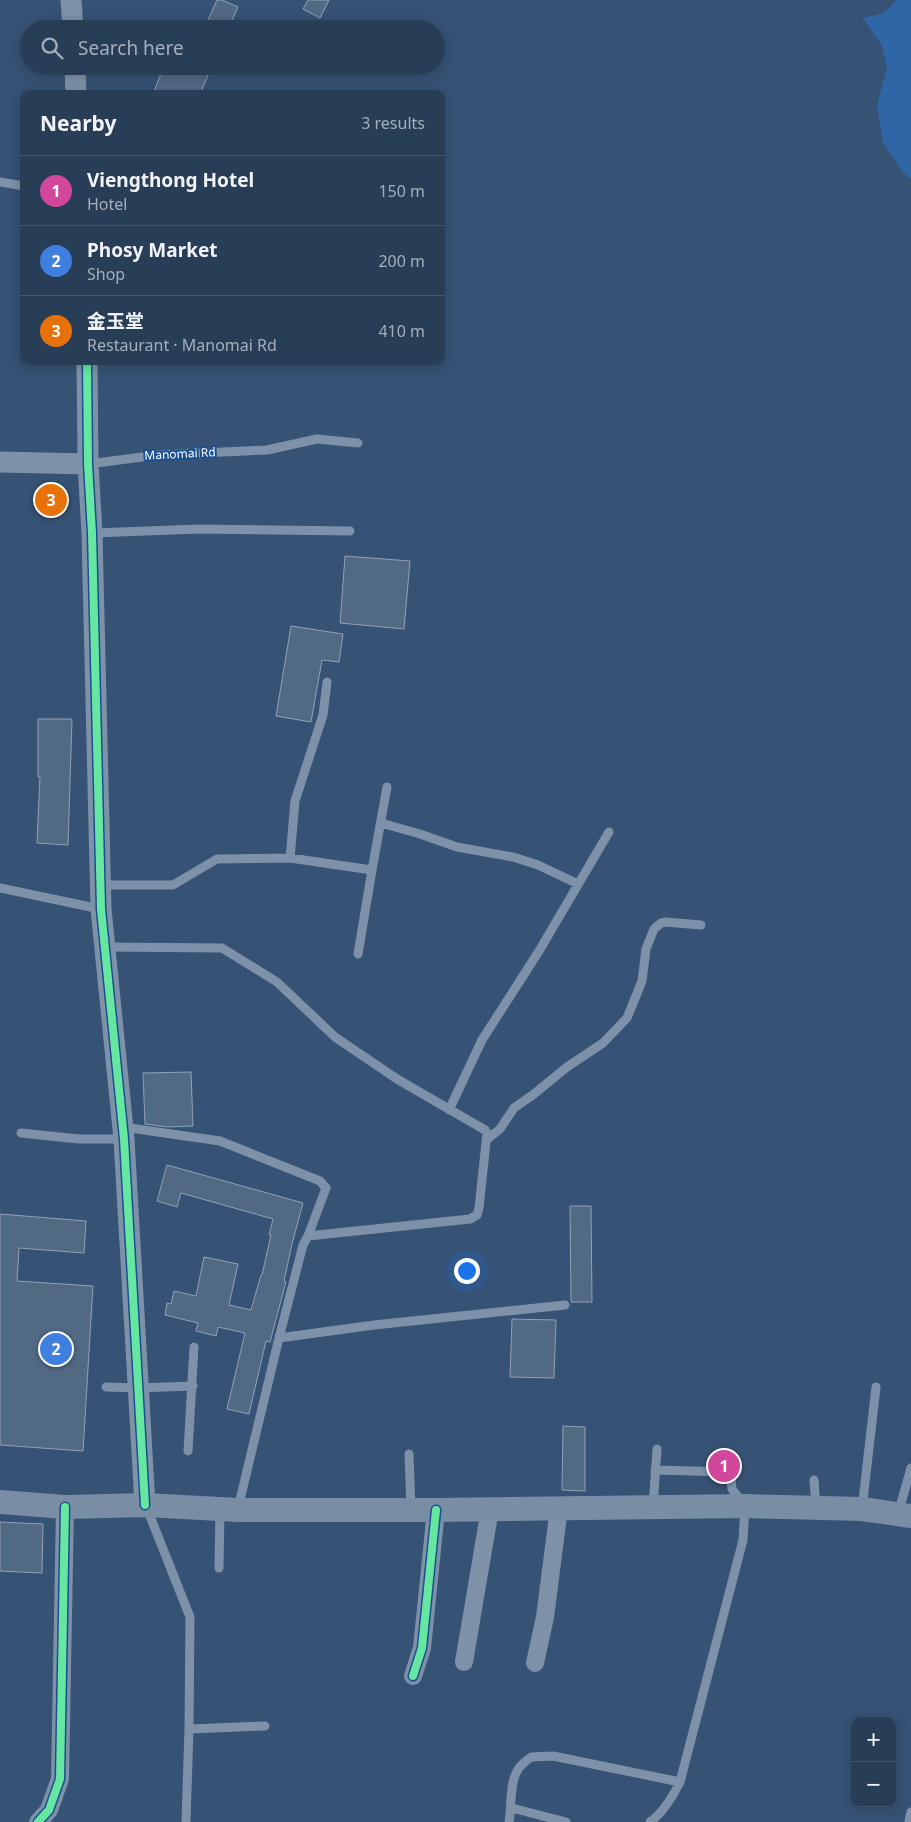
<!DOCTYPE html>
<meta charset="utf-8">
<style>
body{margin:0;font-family:"Noto Sans","Noto Sans SC",sans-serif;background:#30455d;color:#f1f3f6}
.controls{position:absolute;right:15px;bottom:15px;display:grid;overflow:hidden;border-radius:10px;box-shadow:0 2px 12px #0003}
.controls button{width:45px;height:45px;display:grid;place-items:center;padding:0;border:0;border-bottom:1px solid #44576d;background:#283e57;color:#f1f3f6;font:25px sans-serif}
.you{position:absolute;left:466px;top:1270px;width:18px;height:18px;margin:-12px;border:4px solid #fff;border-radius:50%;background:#1a73e8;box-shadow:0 0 0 8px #1a73e833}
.badge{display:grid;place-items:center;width:32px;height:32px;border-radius:50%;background:#e797bd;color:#fff;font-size:16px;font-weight:700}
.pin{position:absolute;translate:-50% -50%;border:2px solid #fff;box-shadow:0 1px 5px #0006}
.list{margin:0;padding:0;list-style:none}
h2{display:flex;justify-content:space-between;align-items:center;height:65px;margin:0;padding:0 20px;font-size:21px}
h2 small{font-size:16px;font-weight:400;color:#a5aeba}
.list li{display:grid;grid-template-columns:32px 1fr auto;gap:15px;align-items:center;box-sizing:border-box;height:70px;padding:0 20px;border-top:1px solid #44576d}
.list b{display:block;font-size:19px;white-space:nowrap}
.list p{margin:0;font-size:16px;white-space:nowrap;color:#a5aeba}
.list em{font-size:16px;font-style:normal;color:#a5aeba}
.icon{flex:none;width:28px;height:28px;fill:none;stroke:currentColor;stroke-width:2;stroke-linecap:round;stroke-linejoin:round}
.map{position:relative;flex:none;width:911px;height:1822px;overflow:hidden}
.search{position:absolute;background:#283e57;box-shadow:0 2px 12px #0003;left:20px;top:20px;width:425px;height:55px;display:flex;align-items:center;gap:12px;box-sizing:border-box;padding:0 18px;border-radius:28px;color:#a5aeba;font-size:19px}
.panel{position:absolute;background:#283e57;box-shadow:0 2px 12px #0003;left:20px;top:90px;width:425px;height:275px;border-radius:10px}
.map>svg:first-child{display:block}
</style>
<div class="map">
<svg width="911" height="1822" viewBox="0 0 911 1822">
<rect width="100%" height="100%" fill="#365274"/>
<path fill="#2f66a5" d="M897 0H911V179L902 171 883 143 877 105 887 68 882 46 863 18 884 13Z"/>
<path fill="#526984" stroke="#92a2b6" d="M217 0H222L238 7 228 29H204Z
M308 0H329L320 18 303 9Z
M164 66H212L200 94H153Z
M345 556 410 561 404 629 340 623Z
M291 626 343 634 339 662 322 660 311 722 276 716Z
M38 719H72L68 845 37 843 40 777H38Z
M191 1072 193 1126 167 1127 145 1124 143 1073Z
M167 1165 303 1203 292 1244 284 1281 286 1282 270 1342 266 1341 249 1414 227 1409 245 1333 218 1327 216 1336 196 1331 198 1323 165 1315 167 1303 171 1304 174 1291 196 1296 204 1257 238 1264 229 1305 251 1310 261 1275H262L271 1235H269L273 1219 181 1193 177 1207 157 1201Z
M570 1206H591L592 1302H571Z
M0 1214 86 1221 84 1253 19 1248 17 1281 93 1286 83 1451 0 1445Z
M512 1319 556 1320 554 1378 510 1377Z
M563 1426 585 1427V1491L562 1490Z
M0 1522 43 1524 42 1573 0 1571Z"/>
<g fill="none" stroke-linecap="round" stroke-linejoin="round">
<path stroke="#7d92a8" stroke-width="9" d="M0 182 24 186
M88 464 158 455 267 450 317 439 358 443
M93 533 199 529 350 531
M381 823 420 834 457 847 513 857 538 865 578 884
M290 858 295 801 323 715 327 682
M101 885H173L217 859 290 858 372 870 387 787
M0 888 100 909
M105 947 222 948 277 982 335 1037 397 1079 485 1130 487 1133 479 1208 477 1215 470 1219 308 1236 303 1245 279 1338 238 1508
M358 954 372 870
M449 1110 482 1040 539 951 609 832
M123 1127 220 1141 320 1181 326 1188 308 1236
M21 1133 79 1139H124
M486 1140 500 1129 514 1108 534 1094 567 1067 603 1043 627 1018 642 981 646 949 654 929 661 923 665 922 701 925
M279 1338 374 1325 565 1305
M106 1387 138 1388 193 1386
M188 1451 194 1347
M409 1454 411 1510
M814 1480 816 1508
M146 1506 190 1617 189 1729 186 1822
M653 1507 657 1449
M862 1509 876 1387
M898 1514 911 1468
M219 1568 220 1509
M189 1729 265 1726
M512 1808 566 1822
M509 1822C512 1805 509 1782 519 1768 522 1764 527 1760 531 1757L553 1756 680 1782
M650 1822C663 1813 673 1796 680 1782L743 1540 745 1506 732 1489 731 1477 728 1472 655 1470
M909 1822 911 1812"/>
<path stroke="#7d92a8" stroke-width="18" d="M464 1662 490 1509
M535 1663 545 1617 559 1508
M413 1676 422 1648 436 1510
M38 1822 49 1810 60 1779 65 1507"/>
<path stroke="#7d92a8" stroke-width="21" d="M71 0 73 29
M75 66 76 94
M87 361 88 464 92 533 101 909 124 1139 145 1505
M0 462 88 464"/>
<path stroke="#798da4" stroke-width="24" d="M0 1502 65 1507 145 1505 238 1510H436L745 1506 862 1509 911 1516"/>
<g stroke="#1b4f8f" stroke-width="11">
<path id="cycleway" d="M87 361 88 464 92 533 101 909 124 1139 145 1505
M413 1676 422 1648 436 1510
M38 1822 49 1810 60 1779 65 1507"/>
</g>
<use href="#cycleway" stroke="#66e7a1" stroke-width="8"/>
</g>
<g text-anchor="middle" stroke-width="4" stroke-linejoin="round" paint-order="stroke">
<g font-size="12" fill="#fff" stroke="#1b4f8f">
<text transform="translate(180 454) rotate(-3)" y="4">Manomai Rd</text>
</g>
</g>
</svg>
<div class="controls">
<button>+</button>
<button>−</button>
</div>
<div class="you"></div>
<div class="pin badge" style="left:724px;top:1466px;background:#d1479c">1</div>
<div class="pin badge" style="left:56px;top:1349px;background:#3f7fe0">2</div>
<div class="pin badge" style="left:51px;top:500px;background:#e8710a">3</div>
<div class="search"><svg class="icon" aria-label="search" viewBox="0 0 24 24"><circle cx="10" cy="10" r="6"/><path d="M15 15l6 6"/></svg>Search here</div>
<section class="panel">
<h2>Nearby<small>3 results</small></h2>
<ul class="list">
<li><span class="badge" style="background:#d1479c">1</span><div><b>Viengthong Hotel</b><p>Hotel</p></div><em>150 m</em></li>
<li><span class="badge" style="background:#3f7fe0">2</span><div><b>Phosy Market</b><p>Shop</p></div><em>200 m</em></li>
<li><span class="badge" style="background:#e8710a">3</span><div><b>金玉堂</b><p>Restaurant · Manomai Rd</p></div><em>410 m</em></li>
</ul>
</section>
</div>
